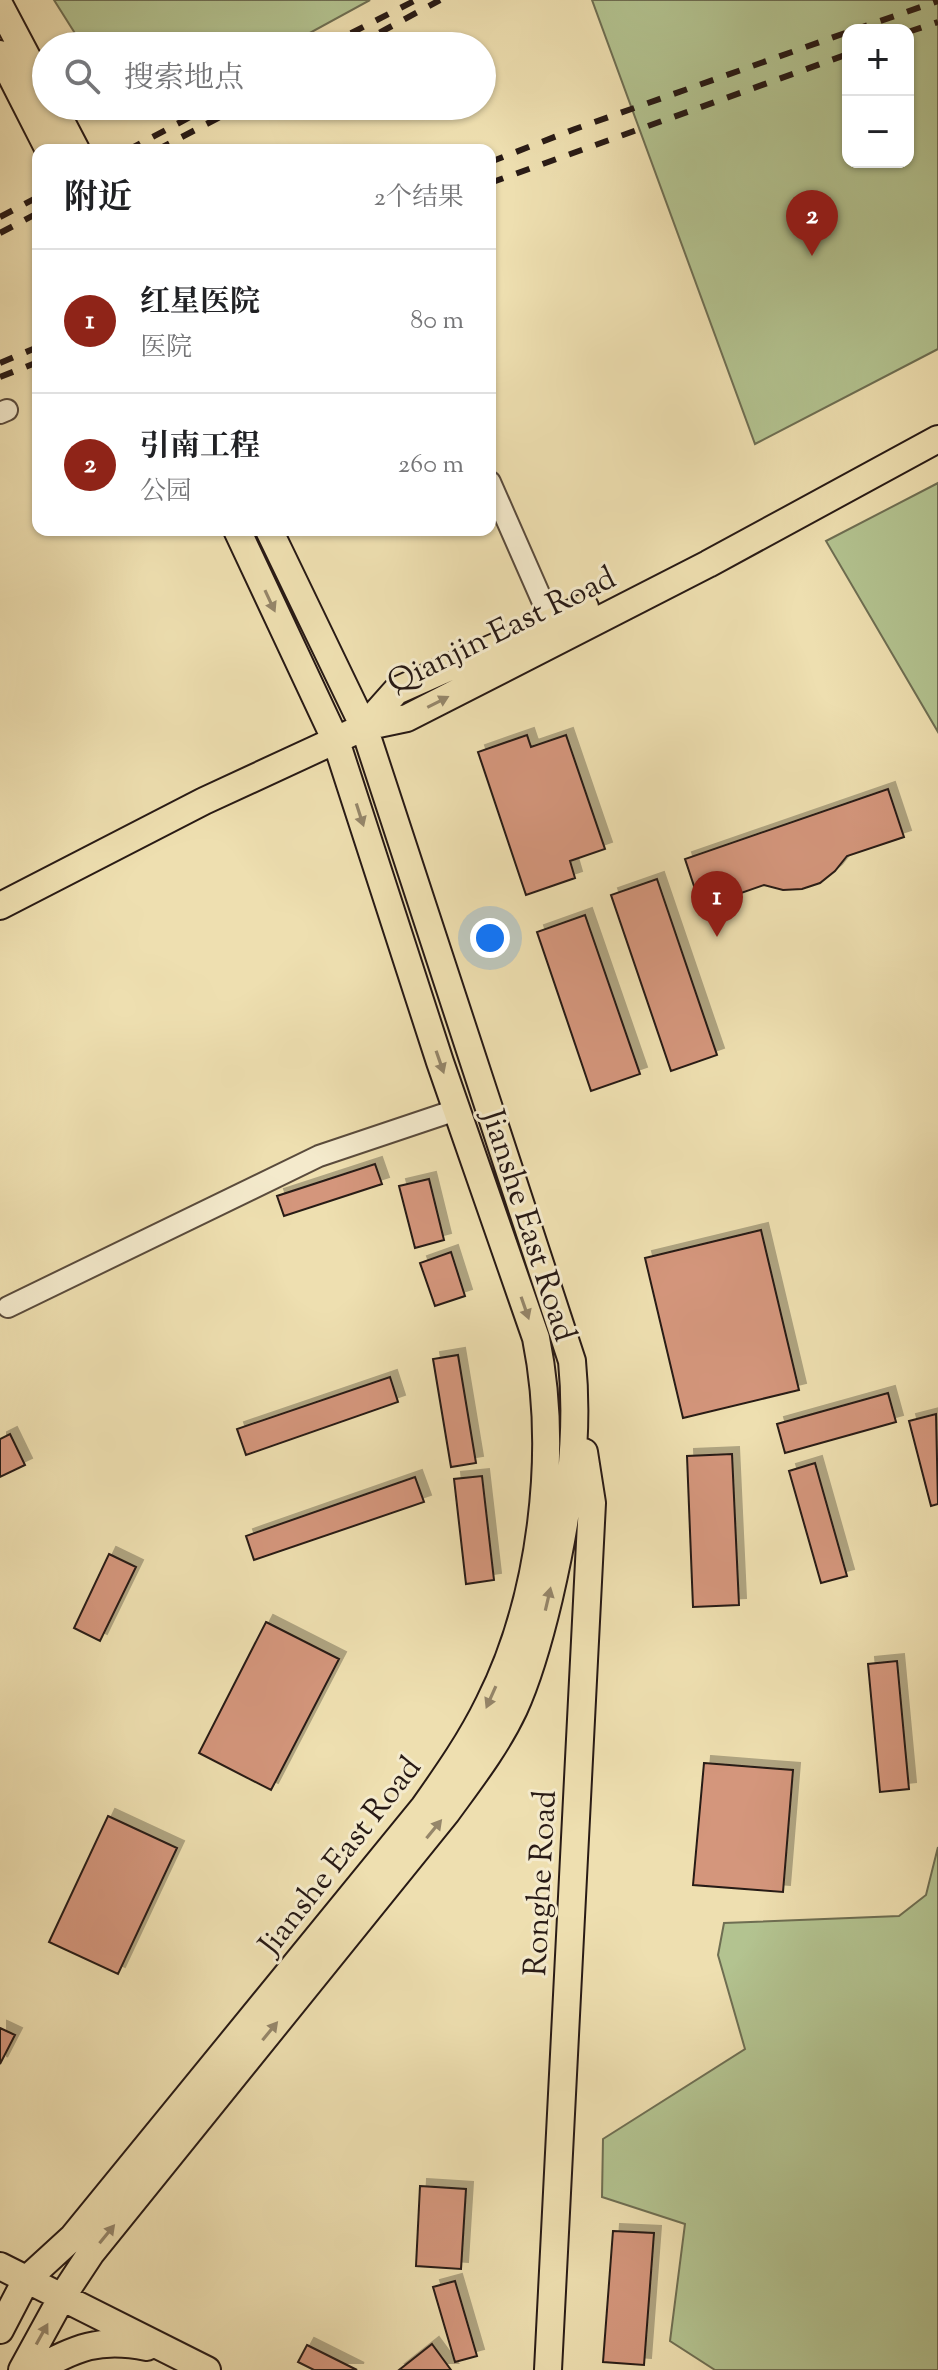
<!DOCTYPE html>
<html lang="zh">
<meta charset="utf-8">
<style>
body{margin:0;font-family:"Sorts Mill Goudy","Noto Serif SC",serif;background:#f6f6f6;color:#202124}
.controls{position:absolute;right:24px;top:24px;display:grid;overflow:hidden;border-radius:16px;box-shadow:0 2px 6px #0004}
.controls button{width:72px;height:72px;display:grid;place-items:center;padding:0;border:0;border-bottom:2px solid #e0e0e0;background:#fff;color:#202124;font:40px sans-serif}
.you{position:absolute;left:490px;top:938px;width:28px;height:28px;margin:-20px;border:6px solid #fff;border-radius:50%;background:#1a73e8;box-shadow:0 0 0 12px #1a73e833}
.badge{display:grid;place-items:center;width:52px;height:52px;border-radius:50%;background:#8f2418;color:#fff;font-size:26px;font-weight:700}
.pin{position:absolute;translate:-50% -66px;filter:drop-shadow(0 2px 4px #0008)}
.pin::after{content:'';position:absolute;top:42px;width:28px;height:24px;background:inherit;clip-path:polygon(0 0,100% 0,50% 100%)}
.list{margin:0;padding:0;list-style:none}
h2{display:flex;justify-content:space-between;align-items:center;height:104px;margin:0;padding:0 32px;font-size:34px}
h2 small{font-size:26px;font-weight:400;color:#757577}
.list li{display:grid;grid-template-columns:52px 1fr auto;gap:24px;align-items:center;box-sizing:border-box;height:144px;padding:0 32px;border-top:2px solid #e0e0e0}
.list b{display:block;font-size:30px;white-space:nowrap}
.list p{margin:0;font-size:26px;white-space:nowrap;color:#757577}
.list em{font-size:26px;font-style:normal;color:#757577}
.icon{flex:none;width:44px;height:44px;fill:none;stroke:currentColor;stroke-width:2;stroke-linecap:round;stroke-linejoin:round}
.map{position:relative;flex:none;width:938px;height:2370px;overflow:hidden}
.search{position:absolute;background:#fff;box-shadow:0 2px 6px #0004;left:32px;top:32px;width:464px;height:88px;display:flex;align-items:center;gap:20px;box-sizing:border-box;padding:0 28px;border-radius:44px;color:#757577;font-size:30px}
.panel{position:absolute;background:#fff;box-shadow:0 2px 6px #0004;left:32px;top:144px;width:464px;height:392px;border-radius:16px}
.map>svg:first-child{display:block}
</style>
<div class="map">
<svg width="938" height="2370" viewBox="0 0 938 2370">
<defs>
<filter id="shadow"><feDropShadow dx="7" dy="-7" stdDeviation="0" flood-color="#0004"/></filter>
</defs>
<rect width="100%" height="100%" fill="#eedfb0"/>
<filter id="stains"><feTurbulence type="fractalNoise" baseFrequency=".0025" numOctaves="4"/><feColorMatrix values="0 0 0 0 .2 0 0 0 0 .09 0 0 0 0 .02 0 0 0 .5 -.17"/></filter>
<radialGradient id="worn" r=".72"><stop offset=".6" stop-color="#630" stop-opacity="0"/><stop offset="1" stop-color="#630" stop-opacity=".3"/></radialGradient>
<path fill="#b3c390" stroke="#6e6e52" stroke-width="2" fill-rule="evenodd" d="M54 0H370L286 46H83Z
M592 0H938V349L755 444ZM848 30H908V162H848Z
M938 483V732L826 541Z
M938 1847V2370H715L670 2341 685 2224 602 2197 603 2139 745 2049 718 1955 724 1923 899 1916 926 1895Z"/>
<path fill="#d4967b" stroke="#281a15" stroke-width="2" filter="url(#shadow)" d="M527 735 531 747 566 735 605 849 570 861 575 878 526 895 478 752Z
M888 789 904 837 847 856 835 871 820 883 802 889 783 890 764 885 701 907 685 859Z
M657 879 717 1055 671 1071 611 895Z
M585 915 640 1074 591 1091 537 932Z
M375 1164 382 1184 284 1216 277 1196Z
M429 1179 444 1240 415 1248 399 1186Z
M761 1230 799 1390 683 1418 645 1258Z
M451 1252 465 1296 435 1306 420 1263Z
M458 1355 476 1463 451 1467 433 1359Z
M390 1377 398 1402 246 1455 237 1429Z
M888 1393 896 1422 785 1453 777 1424Z
M936 1414 938 1504 931 1506 909 1421Z
M10 1434 25 1465 0 1477V1439Z
M732 1454 739 1605 693 1607 687 1456Z
M815 1463 847 1576 821 1583 789 1471Z
M482 1476 494 1580 466 1584 454 1479Z
M415 1477 424 1502 254 1560 246 1536Z
M109 1554 136 1567 100 1641 74 1628Z
M266 1622 339 1659 271 1790 199 1753Z
M897 1661 909 1789 880 1792 868 1664Z
M704 1763 793 1770 783 1892 693 1885Z
M108 1816 177 1848 118 1974 49 1942Z
M0 2028 15 2035 0 2064Z
M420 2186 466 2189 461 2269 416 2266Z
M613 2231 654 2233 644 2365 603 2362Z
M455 2281 477 2356 455 2362 433 2287Z
M432 2344 451 2370H399Z
M307 2345 357 2370H314L298 2362Z"/>
<g fill="none" stroke-linecap="round" stroke-linejoin="round">
<g stroke="#5a4b3c" stroke-width="24">
<path id="minor" d="M0 413 7 410
M490 482 552 623
M8 1307 319 1156 456 1110"/>
</g>
<g stroke="#281a15" stroke-width="30">
<path id="major" d="M0 6 46 93
M0 54 49 150
M53 106 76 150
M364 727 396 691 585 607
M0 906 204 801 364 727 407 718 708 564 938 439
M0 2266 207 2370
M0 2330 26 2280 73 2237 424 1807C448 1773 471 1740 489 1703 542 1598 559 1452 536 1338L440 1062 336 741 237 530
M22 2370 62 2297 91 2253 447 1812C471 1779 496 1747 514 1709 530 1674 540 1636 549 1598 567 1520 580 1442 572 1361L364 727 269 530
M35 2370C76 2348 99 2337 147 2347
M548 2370 592 1503 584 1452"/>
</g>
<use href="#minor" stroke="#f4eacc" stroke-width="20"/>
<use href="#major" stroke="#eedfb0" stroke-width="26"/>
<path stroke="#281a15" stroke-width="6" stroke-dasharray="14 14" stroke-linecap="butt" d="M854 30 938 1
M908 32 938 22
M326 46 416 0
M355 46 440 0
M128 150 211 106
M157 150 241 106
M490 162 575 129 848 32
M490 183 848 54
M0 217 38 197
M0 233 38 213
M0 363 38 347
M0 377 38 362"/>
</g>
<defs><path id="oneway-solid" d="M-6-.8H1V-3.2L6.5 0L1 3.2V.8H-6Z" transform="scale(2)"/></defs>
<g fill="#95866a">
<use href="#oneway-solid" transform="translate(270 601) rotate(65)"/>
<use href="#oneway-solid" transform="translate(438 702) rotate(-27)"/>
<use href="#oneway-solid" transform="translate(360 815) rotate(72)"/>
<use href="#oneway-solid" transform="translate(440 1062) rotate(71)"/>
<use href="#oneway-solid" transform="translate(525 1308) rotate(71)"/>
<use href="#oneway-solid" transform="translate(548 1599) rotate(-77)"/>
<use href="#oneway-solid" transform="translate(491 1697) rotate(114)"/>
<use href="#oneway-solid" transform="translate(434 1829) rotate(-51)"/>
<use href="#oneway-solid" transform="translate(270 2031) rotate(-51)"/>
<use href="#oneway-solid" transform="translate(107 2234) rotate(-51)"/>
<use href="#oneway-solid" transform="translate(42 2334) rotate(-61)"/>
</g>
<g text-anchor="middle" stroke-width="6" stroke-linejoin="round" paint-order="stroke">
<g font-size="32" fill="#281a15" stroke="#f4eacc">
<text transform="translate(501 629) rotate(-26)" y="11">Qianjin East Road</text>
<text transform="translate(530 1225) rotate(72)" y="11">Jianshe East Road</text>
<text transform="translate(339 1855) rotate(-52)" y="11">Jianshe East Road</text>
<text transform="translate(539 1883) rotate(-87)" y="11">Ronghe Road</text>
</g>
</g>
<rect width="100%" height="100%" filter="url(#stains)"/>
<rect width="100%" height="100%" fill="url(#worn)"/>
</svg>
<div class="controls">
<button>+</button>
<button>−</button>
</div>
<div class="you"></div>
<div class="pin badge" style="left:717px;top:937px">1</div>
<div class="pin badge" style="left:812px;top:256px">2</div>
<div class="search"><svg class="icon" aria-label="search" viewBox="0 0 24 24"><circle cx="10" cy="10" r="6"/><path d="M15 15l6 6"/></svg>搜索地点</div>
<section class="panel">
<h2>附近<small>2个结果</small></h2>
<ul class="list">
<li><span class="badge">1</span><div><b>红星医院</b><p>医院</p></div><em>80 m</em></li>
<li><span class="badge">2</span><div><b>引南工程</b><p>公园</p></div><em>260 m</em></li>
</ul>
</section>
</div>
